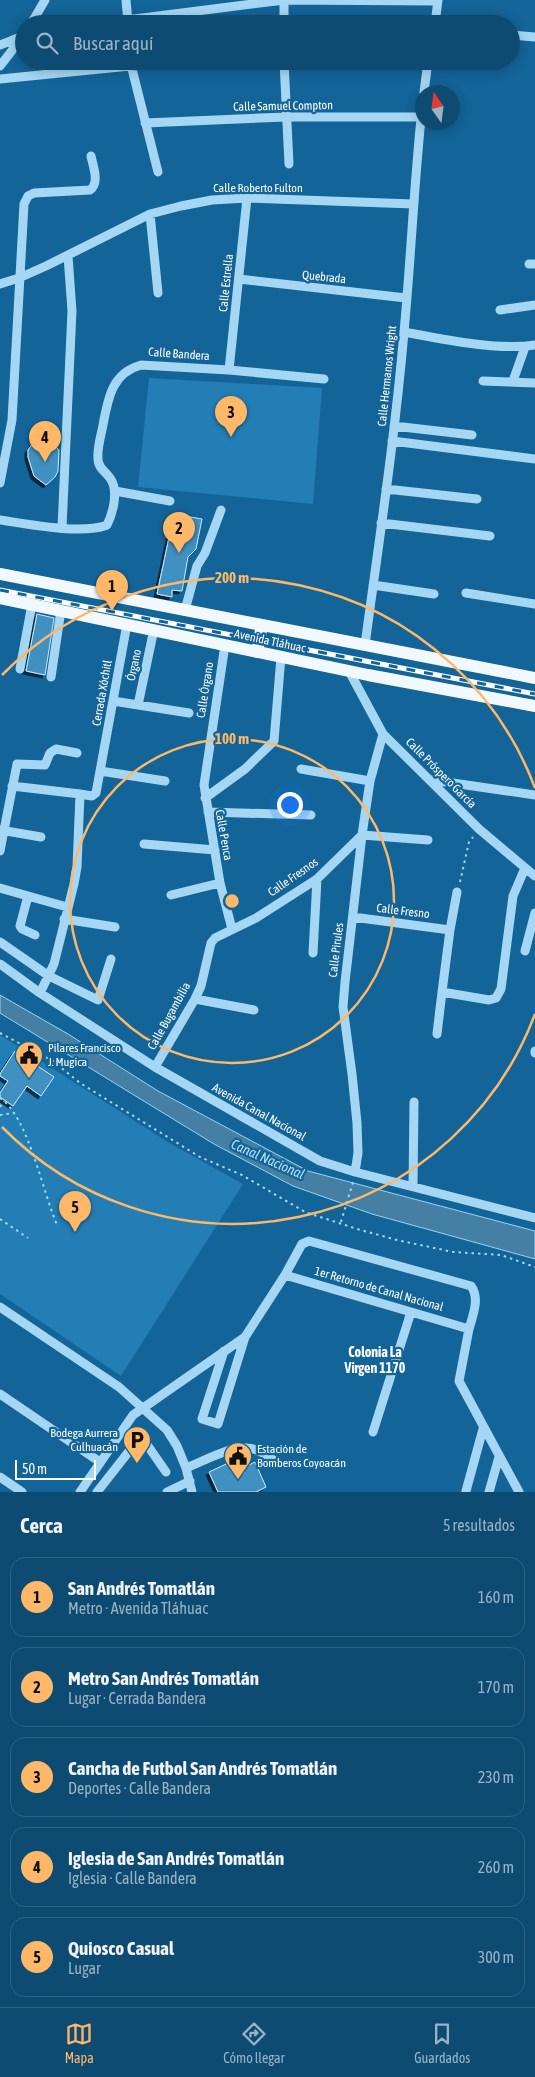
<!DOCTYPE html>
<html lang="es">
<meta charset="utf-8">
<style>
body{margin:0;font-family:"Asap Condensed",sans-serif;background:#1c557a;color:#f1f3f6}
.compass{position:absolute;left:415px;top:85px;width:45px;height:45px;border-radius:50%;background:#0e4b72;box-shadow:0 2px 12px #0003;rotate:346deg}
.scale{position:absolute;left:15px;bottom:12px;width:81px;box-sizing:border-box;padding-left:5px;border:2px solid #fff;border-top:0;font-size:14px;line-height:18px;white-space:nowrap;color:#fff;-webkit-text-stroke:4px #136498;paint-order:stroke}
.you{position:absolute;left:289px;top:804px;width:18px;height:18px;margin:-12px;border:4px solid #fff;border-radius:50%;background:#1a73e8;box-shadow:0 0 0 8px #1a73e833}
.badge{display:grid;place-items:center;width:32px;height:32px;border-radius:50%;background:#ffb867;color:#111;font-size:16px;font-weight:700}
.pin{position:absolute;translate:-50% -41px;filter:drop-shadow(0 1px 2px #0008)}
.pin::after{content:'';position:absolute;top:26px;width:18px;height:15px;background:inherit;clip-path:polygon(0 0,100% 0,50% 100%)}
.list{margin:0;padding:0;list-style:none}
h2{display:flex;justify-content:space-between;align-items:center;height:65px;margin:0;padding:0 20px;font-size:21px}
h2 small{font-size:16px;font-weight:400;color:#9bb3c4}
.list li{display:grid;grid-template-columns:32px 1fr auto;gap:15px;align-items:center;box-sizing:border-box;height:80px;margin:0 10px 10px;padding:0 10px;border:1px solid #2e6384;border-radius:15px}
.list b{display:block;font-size:19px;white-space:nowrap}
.list p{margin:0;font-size:16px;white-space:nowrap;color:#9bb3c4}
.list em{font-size:16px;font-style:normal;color:#9bb3c4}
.icon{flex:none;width:28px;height:28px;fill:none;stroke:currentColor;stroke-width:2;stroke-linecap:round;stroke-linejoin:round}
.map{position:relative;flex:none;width:535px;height:1492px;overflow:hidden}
.search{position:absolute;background:#0e4b72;box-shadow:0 2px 12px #0003;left:15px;right:15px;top:15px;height:55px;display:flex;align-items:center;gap:12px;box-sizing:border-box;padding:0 18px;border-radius:28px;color:#9bb3c4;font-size:19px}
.sheet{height:515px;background:#0e4b72}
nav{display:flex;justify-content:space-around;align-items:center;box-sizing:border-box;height:70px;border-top:1px solid #2e6384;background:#0e4b72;font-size:14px;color:#9bb3c4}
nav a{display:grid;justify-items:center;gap:2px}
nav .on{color:#ffb867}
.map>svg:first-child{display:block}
</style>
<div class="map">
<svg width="535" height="1492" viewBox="0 0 535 1492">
<defs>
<filter id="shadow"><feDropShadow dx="-3" dy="3" stdDeviation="0" flood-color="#0009"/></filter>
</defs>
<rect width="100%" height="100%" fill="#136498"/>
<path fill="#227eb5" d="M149 378 322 388 313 504 138 487Z
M0 1035 171 1144 243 1184 121 1376 0 1294Z"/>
<path fill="#467fa4" stroke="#97d4f6" d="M0 995 68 1034 158 1091 308 1171 535 1231V1259L372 1214 293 1186 214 1144 0 1013Z"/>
<path fill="#4090c1" stroke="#cdebfd" filter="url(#shadow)" d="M45 440 52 443 59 450 58 471 55 477 46 485 34 476 28 457V450L33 443Z
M174 514 202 519 196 549 188 557 182 591 172 590V597L157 594Z
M37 614 54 618 45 675 26 671Z
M15 1051 54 1077 41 1096 27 1086 13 1106 0 1097V1093L8 1081 0 1076V1074Z
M243 1456 247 1466 255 1462 266 1487 256 1492H218L209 1472Z"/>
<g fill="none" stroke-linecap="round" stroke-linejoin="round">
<path stroke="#a5d6f3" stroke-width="2" stroke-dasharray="2.5 4" stroke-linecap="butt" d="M460 882 469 842 473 837
M0 1033 53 1061 80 1083 200 1157 242 1175 305 1212 357 1229 397 1240 453 1252 501 1255 535 1267
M0 1098C29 1117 43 1195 58 1227
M0 1107 4 1101
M0 1115 14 1113
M0 1219 28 1238
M341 1222 353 1182"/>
<path stroke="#a5d6f3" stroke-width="9" d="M126 0 128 22
M284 0V24
M31 24 45 0
M95 24 284 0 438 1
M435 24 438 0
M511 35 535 37
M0 45 23 36
M130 61 158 172
M284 61 289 164
M0 66 24 35
M0 79 130 66 220 61
M424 92 428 61
M145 123 286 117H422
M150 214 158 293
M529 264H535
M239 279 406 298
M0 284 19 278 46 266 150 214 181 206 212 200 247 198 413 204
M500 310 535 305
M404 332C442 339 498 351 535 345
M229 370 247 198
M483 381 535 383
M513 381 525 347
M394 426 472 435
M392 441 535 459
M0 483 12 420 24 204 28 196 34 193 90 190C100 183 93 166 91 156
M386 489 477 499
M115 491 170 501
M0 520C27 524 82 535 107 525 113 513 119 490 110 478 105 471 98 468 98 459 97 447 101 436 103 425 108 398 112 373 141 365L229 370 324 379
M381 523 490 536
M62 527 72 311 68 256
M373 585 434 594
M466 593 535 604
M185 610 197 566 205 553 221 510
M225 645 204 785 220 883 232 929
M365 645C379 541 395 437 404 332 411 258 414 183 422 109
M20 669 32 604
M349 671 383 734 479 829 535 876
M51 677 61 610
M113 701 189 713
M138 705 154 629
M301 769 370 781
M100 771 165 781
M432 780 535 795
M12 786 80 794
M205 798 245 769 274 741 281 657
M208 812 311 815
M0 830 41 837
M144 844 215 850
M0 851 17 764 45 765 50 753 56 749 77 753
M0 888 67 907
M457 892 450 930 442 992 489 1000 496 998 501 989 513 896 525 868
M171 895 220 883
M28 896 20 926 22 929 35 935
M353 917 450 930
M64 919 115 927
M0 942 49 976 98 1000 111 959
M525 951 535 913
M313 953 317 879
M0 964 40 993 155 1067 320 1161 355 1172 535 1218
M40 993 54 964 74 884 77 867 80 794 92 796 96 793 127 624
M195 999 254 1010
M437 1034 442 992
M535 1053V1051
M155 1067 195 999 201 986 211 943 215 938 256 918 317 879 362 835 428 840
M355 1172 358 1153 357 1123 352 1074 343 1007 345 982 362 835 370 781 383 734
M413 1186 414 1102
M285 1275 302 1244 309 1241 471 1286C480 1298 473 1315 469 1329
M0 1307 119 1387 167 1430 177 1446 186 1468 192 1492
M224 1351 202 1419 218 1424 245 1337
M0 1394 100 1462
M373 1432 411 1312
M186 1468C202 1462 230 1446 247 1448 257 1448 266 1455 275 1461
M0 1477 22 1492
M466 1491 483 1429
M80 1492 133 1415 245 1337 285 1275 469 1329 459 1381 519 1492
M97 1492 141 1436 166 1472
M167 1492 190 1481
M489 1492 499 1457"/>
<path stroke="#f1f9ff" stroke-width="12" d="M0 574 535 678
M0 598 368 675 535 706
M257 652 262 625"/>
<g stroke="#fff" stroke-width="5">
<path id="rail" d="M0 590 535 694"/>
</g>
<use href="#rail" stroke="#136498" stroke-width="3" stroke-dasharray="9" stroke-linecap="butt"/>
</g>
<g fill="none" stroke="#ffb867" stroke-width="2.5">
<circle cx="232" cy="901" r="162"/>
<path d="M535 1014A323 323 0 0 1 2 1127M2 675A323 323 0 0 1 535 788"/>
</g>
<defs>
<g id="civic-pin" transform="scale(1.4375)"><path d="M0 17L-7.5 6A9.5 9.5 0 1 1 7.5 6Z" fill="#ffb867" stroke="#136498"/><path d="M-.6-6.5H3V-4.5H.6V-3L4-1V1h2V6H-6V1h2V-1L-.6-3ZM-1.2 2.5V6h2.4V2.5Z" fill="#111"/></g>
<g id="parking-pin" transform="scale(1.4375)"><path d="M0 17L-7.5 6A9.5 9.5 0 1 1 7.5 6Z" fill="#ffb867" stroke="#136498"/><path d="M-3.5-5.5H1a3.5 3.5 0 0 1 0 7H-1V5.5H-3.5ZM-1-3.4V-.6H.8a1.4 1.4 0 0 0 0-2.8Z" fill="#111"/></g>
</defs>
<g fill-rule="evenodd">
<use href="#civic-pin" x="29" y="1055"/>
<use href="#parking-pin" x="137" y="1440"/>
<use href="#civic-pin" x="238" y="1456"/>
</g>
<g text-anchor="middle" stroke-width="4.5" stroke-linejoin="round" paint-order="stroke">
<g font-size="12" fill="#fff" stroke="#136498">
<text transform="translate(283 106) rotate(-1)" y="4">Calle Samuel Compton</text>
<text x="258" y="192">Calle Roberto Fulton</text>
<text transform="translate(324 277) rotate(6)" y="4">Quebrada</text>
<text transform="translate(226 283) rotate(-84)" y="4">Calle Estrella</text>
<text transform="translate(179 354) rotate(4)" y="4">Calle Bandera</text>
<text transform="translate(387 376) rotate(-84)" y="4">Calle Hermanos Wright</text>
<text transform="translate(270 641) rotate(12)" y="4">Avenida Tláhuac</text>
<text transform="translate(134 665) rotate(-78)" y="4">Órgano</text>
<text transform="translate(205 690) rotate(-81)" y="4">Calle Órgano</text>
<text transform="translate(102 693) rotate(-80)" y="4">Cerrada Xóchitl</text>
<text transform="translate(441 773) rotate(45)" y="4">Calle Próspero García</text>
<text transform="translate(224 835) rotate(80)" y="4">Calle Penca</text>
<text transform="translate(293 877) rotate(-35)" y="4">Calle Fresnos</text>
<text transform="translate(403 911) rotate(7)" y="4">Calle Fresno</text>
<text transform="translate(336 950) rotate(-83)" y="4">Calle Pirules</text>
<text transform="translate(169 1016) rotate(-61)" y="4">Calle Bugambilia</text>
<text transform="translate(259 1112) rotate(29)" y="4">Avenida Canal Nacional</text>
<text transform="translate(379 1289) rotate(16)" y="4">1er Retorno de Canal Nacional</text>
</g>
<g font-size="12" fill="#fff" stroke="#136498" text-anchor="start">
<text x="48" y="1052">Pilares Francisco<tspan x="48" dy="14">J. Mugica</tspan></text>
<text x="118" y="1437" text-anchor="end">Bodega Aurrera<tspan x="118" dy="14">Culhuacán</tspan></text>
<text x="257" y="1453">Estación de<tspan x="257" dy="14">Bomberos Coyoacán</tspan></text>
</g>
<g font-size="14" font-style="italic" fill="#b5e1fa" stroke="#136498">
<text transform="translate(268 1159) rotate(24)" y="5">Canal Nacional</text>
</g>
<g font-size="14" font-weight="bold" fill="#fff" stroke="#136498">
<text x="375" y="1357">Colonia La<tspan x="375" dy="16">Virgen 1170</tspan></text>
</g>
</g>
<circle cx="232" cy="901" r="8" fill="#ffb867" stroke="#136498" stroke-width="2.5"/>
<g font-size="15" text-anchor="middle" font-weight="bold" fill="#ffb867" stroke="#136498" stroke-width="4.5" stroke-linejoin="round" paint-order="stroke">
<text x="232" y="583">200 m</text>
<text x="232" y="744">100 m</text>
</g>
</svg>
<svg class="compass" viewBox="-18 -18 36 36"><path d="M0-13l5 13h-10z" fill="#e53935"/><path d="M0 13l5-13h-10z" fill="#9bb3c4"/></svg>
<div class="scale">50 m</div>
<div class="you"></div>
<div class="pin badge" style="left:112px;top:611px">1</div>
<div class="pin badge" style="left:179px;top:553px">2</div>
<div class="pin badge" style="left:231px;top:437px">3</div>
<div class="pin badge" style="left:45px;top:462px">4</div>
<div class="pin badge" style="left:75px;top:1232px">5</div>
<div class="search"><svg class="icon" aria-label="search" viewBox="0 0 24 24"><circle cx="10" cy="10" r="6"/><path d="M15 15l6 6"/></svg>Buscar aquí</div>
</div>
<section class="sheet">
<h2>Cerca<small>5 resultados</small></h2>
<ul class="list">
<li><span class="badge">1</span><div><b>San Andrés Tomatlán</b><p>Metro · Avenida Tláhuac</p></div><em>160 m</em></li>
<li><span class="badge">2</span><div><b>Metro San Andrés Tomatlán</b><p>Lugar · Cerrada Bandera</p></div><em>170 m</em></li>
<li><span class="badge">3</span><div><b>Cancha de Futbol San Andrés Tomatlán</b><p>Deportes · Calle Bandera</p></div><em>230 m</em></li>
<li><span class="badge">4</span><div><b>Iglesia de San Andrés Tomatlán</b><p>Iglesia · Calle Bandera</p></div><em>260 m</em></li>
<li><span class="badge">5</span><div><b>Quiosco Casual</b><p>Lugar</p></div><em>300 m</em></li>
</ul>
</section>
<nav>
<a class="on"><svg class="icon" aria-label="map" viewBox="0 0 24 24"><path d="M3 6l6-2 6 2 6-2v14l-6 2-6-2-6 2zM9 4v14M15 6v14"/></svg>Mapa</a>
<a><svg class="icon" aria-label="directions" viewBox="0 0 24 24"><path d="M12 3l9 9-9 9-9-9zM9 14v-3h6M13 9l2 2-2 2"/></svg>Cómo llegar</a>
<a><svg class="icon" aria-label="saved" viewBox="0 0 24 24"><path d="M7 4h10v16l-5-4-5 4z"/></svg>Guardados</a>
</nav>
